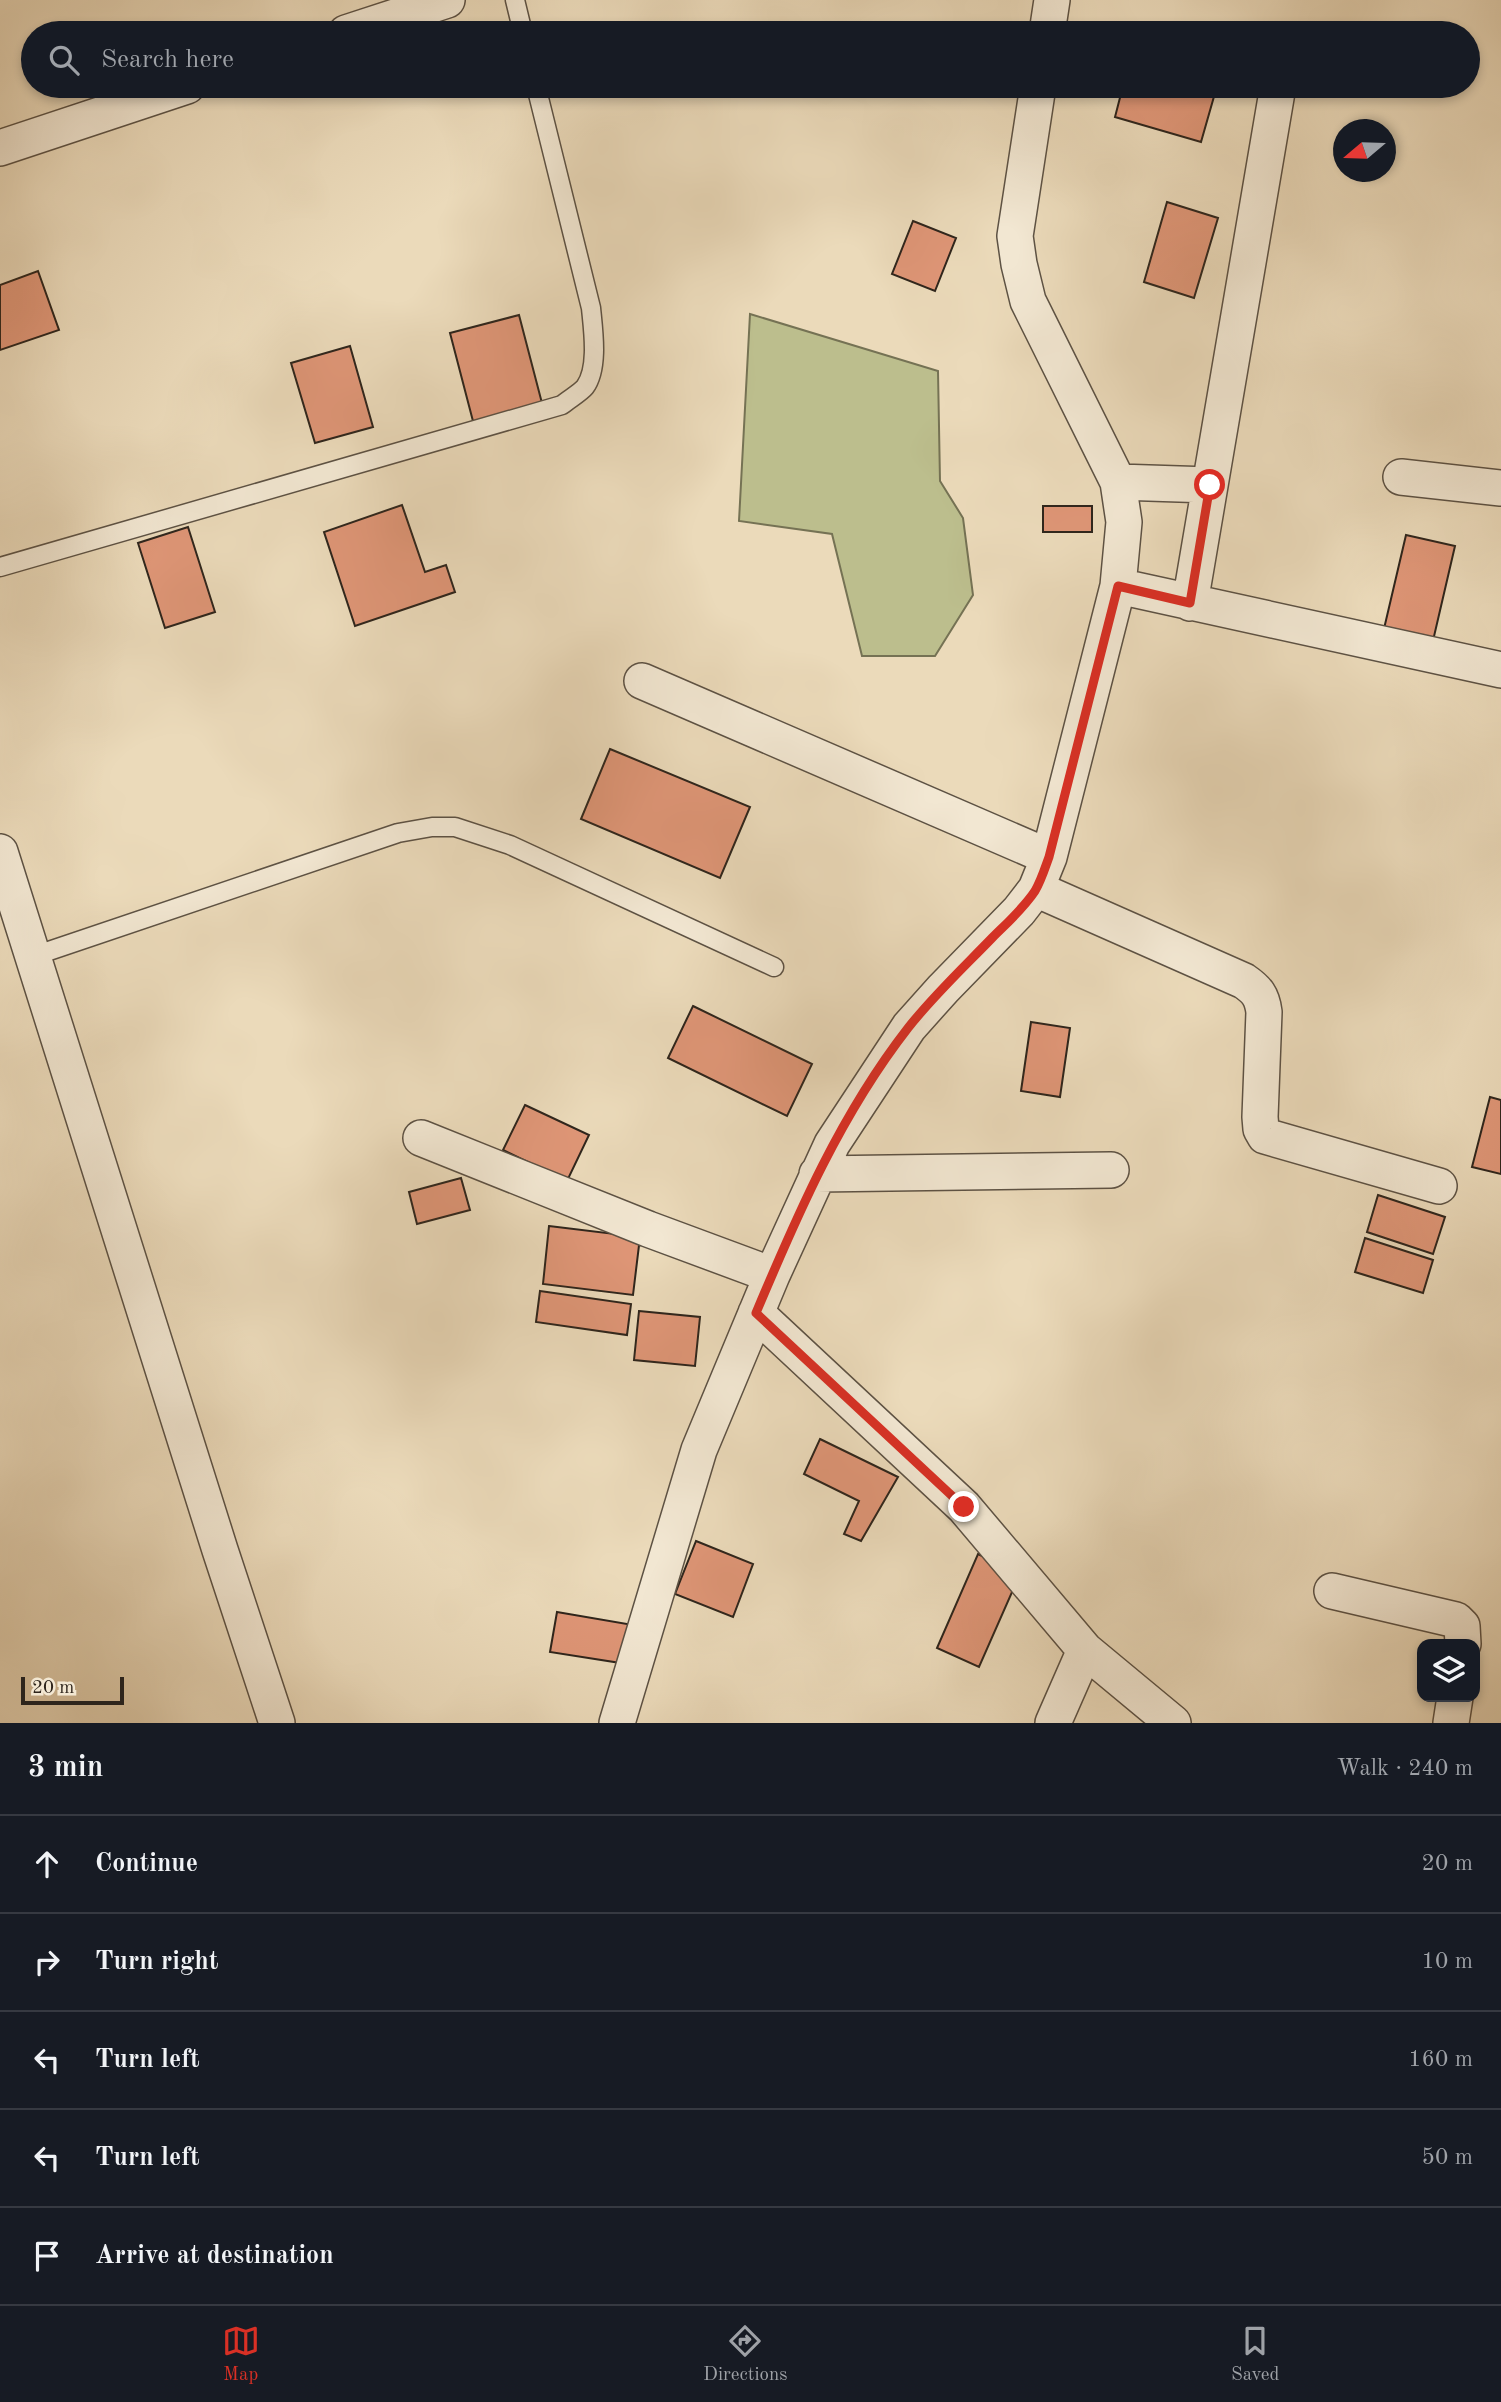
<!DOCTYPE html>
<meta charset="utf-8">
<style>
body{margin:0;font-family:"Old Standard TT",serif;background:#242831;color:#f1f3f6}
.controls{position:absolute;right:21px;bottom:21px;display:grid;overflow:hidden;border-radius:14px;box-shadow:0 4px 10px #0003}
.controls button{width:63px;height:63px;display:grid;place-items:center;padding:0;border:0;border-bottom:2px solid #363941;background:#171b24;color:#f1f3f6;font:35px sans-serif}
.compass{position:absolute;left:1333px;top:119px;width:63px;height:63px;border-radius:50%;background:#171b24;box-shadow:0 4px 10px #0003;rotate:251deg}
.scale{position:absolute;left:21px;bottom:18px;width:103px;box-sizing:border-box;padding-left:7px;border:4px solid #2e251c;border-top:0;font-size:19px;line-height:24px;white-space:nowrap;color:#2e251c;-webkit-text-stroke:5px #f2e7d2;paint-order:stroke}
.stop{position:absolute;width:21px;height:21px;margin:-16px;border:5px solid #d93025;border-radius:50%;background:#fff}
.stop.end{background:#d93025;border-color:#fff;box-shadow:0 2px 7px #0008}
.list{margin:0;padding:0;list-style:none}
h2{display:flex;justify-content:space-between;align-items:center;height:91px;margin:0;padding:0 28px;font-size:30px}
h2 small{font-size:23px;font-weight:400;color:#9ea1a6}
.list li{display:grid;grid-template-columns:46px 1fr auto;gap:21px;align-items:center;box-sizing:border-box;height:98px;padding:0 28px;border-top:2px solid #363941}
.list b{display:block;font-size:26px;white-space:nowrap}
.list em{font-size:23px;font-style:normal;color:#9ea1a6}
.icon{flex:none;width:38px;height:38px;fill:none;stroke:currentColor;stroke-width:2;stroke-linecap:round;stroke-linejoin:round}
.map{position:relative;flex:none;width:1501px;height:1723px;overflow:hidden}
.search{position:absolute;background:#171b24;box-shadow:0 4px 10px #0003;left:21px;right:21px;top:21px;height:77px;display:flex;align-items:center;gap:18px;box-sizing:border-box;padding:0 24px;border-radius:38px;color:#9ea1a6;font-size:26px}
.sheet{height:581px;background:#171b24}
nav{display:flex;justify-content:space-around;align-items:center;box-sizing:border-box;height:98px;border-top:2px solid #363941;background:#171b24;font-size:19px;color:#9ea1a6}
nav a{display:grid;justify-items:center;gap:4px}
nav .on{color:#d93025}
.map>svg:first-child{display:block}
</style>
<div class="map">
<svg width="1501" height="1723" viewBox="0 0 1501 1723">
<rect width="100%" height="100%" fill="#ebdaba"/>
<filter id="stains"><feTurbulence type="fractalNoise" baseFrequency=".00286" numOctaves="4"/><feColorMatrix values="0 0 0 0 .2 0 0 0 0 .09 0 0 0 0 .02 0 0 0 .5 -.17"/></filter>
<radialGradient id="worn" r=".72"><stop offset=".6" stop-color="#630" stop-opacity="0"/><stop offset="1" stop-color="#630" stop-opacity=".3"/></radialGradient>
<path fill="#bcbe8d" stroke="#757254" stroke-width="2" d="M750 314 938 371 940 481 963 518 973 595 935 656H862L832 534 739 521Z"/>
<path fill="#df9677" stroke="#2e251c" stroke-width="2" d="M1123 86H1217L1201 142 1115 117Z
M1167 202 1218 218 1194 298 1144 282Z
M913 221 956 238 935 291 892 274Z
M38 271 59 330 0 350V285Z
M519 315 543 407 474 425 450 333Z
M350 346 373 427 315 443 291 363Z
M402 505 425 572 446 565 455 592 355 626 324 532Z
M1043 506H1092V532H1043Z
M188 527 215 612 165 628 138 543Z
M1406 535 1455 546 1432 645 1383 633Z
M610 749 750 807 720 878 581 819Z
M693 1006 812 1064 787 1116 668 1058Z
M1031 1022 1070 1028 1060 1097 1021 1091Z
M1490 1097 1501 1100V1174L1472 1167Z
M525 1105 589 1135 567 1181 503 1150Z
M461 1178 470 1210 417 1224 409 1192Z
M1378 1195 1445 1217 1433 1254 1367 1232Z
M549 1226 640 1237 633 1295 543 1284Z
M1365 1238 1433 1260 1423 1293 1355 1272Z
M540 1291 631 1304 627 1335 536 1322Z
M639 1311 700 1317 695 1366 634 1360Z
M820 1439 898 1477 861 1541 844 1534 859 1501 804 1474Z
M696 1541 753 1564 733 1617 675 1594Z
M978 1554 1020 1574 979 1667 937 1648Z
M557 1612 633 1625 627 1664 550 1652Z"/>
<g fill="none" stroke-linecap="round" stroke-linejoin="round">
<g stroke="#5d5244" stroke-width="21">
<path id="lane" d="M515 0 523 33
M0 567 562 405C569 399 580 393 585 387 599 368 593 329 591 308L536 86
M34 956 398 833 432 827H455L510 845 774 967"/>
</g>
<g stroke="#5d5244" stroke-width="38">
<path id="street" d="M346 33 447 0
M1047 33 1052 0
M0 148 187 86
M1401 477 1501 488
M1118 482 1210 485
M1118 586 1501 670
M1190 603 1278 86
M642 681 1049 857
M0 852 220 1550 277 1723
M1036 889 1244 981C1257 990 1262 996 1264 1012L1260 1117 1261 1129 1265 1136 1439 1186
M421 1138 648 1229 772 1275
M817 1174 1111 1170
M756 1313 964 1507 1085 1650 1173 1723
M1332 1591 1456 1620 1462 1626 1463 1644
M617 1723 699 1450 772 1275 832 1144 909 1027 943 989 1019 911 1036 889 1049 857 1118 586 1124 522 1118 482 1028 301 1019 264 1015 236 1038 86
M1053 1723 1085 1650
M1451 1723 1455 1697"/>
</g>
<use href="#lane" stroke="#f2e7d2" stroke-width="18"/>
<use href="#street" stroke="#f2e7d2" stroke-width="35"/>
</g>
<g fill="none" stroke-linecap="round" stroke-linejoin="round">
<path stroke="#d93025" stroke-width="9" d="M964 1507 756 1313C798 1213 841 1114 908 1028 933 996 964 967 992 938 1007 923 1023 909 1035 891 1041 881 1045 868 1049 857L1118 586 1190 603 1210 485"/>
</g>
<rect width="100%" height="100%" filter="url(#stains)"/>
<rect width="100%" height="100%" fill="url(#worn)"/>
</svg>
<div class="controls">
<button><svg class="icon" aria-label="layers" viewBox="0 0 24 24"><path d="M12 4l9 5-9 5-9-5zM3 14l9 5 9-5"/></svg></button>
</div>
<svg class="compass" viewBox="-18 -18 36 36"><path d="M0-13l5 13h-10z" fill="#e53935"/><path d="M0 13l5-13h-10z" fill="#9ea1a6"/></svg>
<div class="scale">20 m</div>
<div class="stop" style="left:1210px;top:485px"></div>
<div class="stop end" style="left:964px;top:1507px"></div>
<div class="search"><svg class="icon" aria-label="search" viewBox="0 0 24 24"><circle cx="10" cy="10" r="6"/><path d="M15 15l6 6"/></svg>Search here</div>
</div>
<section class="sheet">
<h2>3 min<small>Walk · 240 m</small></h2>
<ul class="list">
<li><svg class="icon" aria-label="ahead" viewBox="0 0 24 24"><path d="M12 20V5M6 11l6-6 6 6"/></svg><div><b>Continue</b></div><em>20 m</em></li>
<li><svg class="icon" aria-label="right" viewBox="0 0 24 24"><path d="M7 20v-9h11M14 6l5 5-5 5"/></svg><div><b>Turn right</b></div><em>10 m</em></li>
<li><svg class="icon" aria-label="left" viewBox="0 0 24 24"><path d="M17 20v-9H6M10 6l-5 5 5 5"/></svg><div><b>Turn left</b></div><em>160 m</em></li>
<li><svg class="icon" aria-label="left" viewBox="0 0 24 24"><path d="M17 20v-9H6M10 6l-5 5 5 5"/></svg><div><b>Turn left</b></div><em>50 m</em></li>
<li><svg class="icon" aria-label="arrive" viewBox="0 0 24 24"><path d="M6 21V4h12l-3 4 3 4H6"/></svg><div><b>Arrive at destination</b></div></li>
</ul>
</section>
<nav>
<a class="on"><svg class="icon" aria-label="map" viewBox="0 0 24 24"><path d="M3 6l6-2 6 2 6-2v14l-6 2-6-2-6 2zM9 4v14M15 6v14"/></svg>Map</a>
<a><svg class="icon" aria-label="directions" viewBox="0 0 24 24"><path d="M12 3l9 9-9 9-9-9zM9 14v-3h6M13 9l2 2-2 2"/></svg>Directions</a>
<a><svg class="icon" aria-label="saved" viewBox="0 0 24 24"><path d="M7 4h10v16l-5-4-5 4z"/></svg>Saved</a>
</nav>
